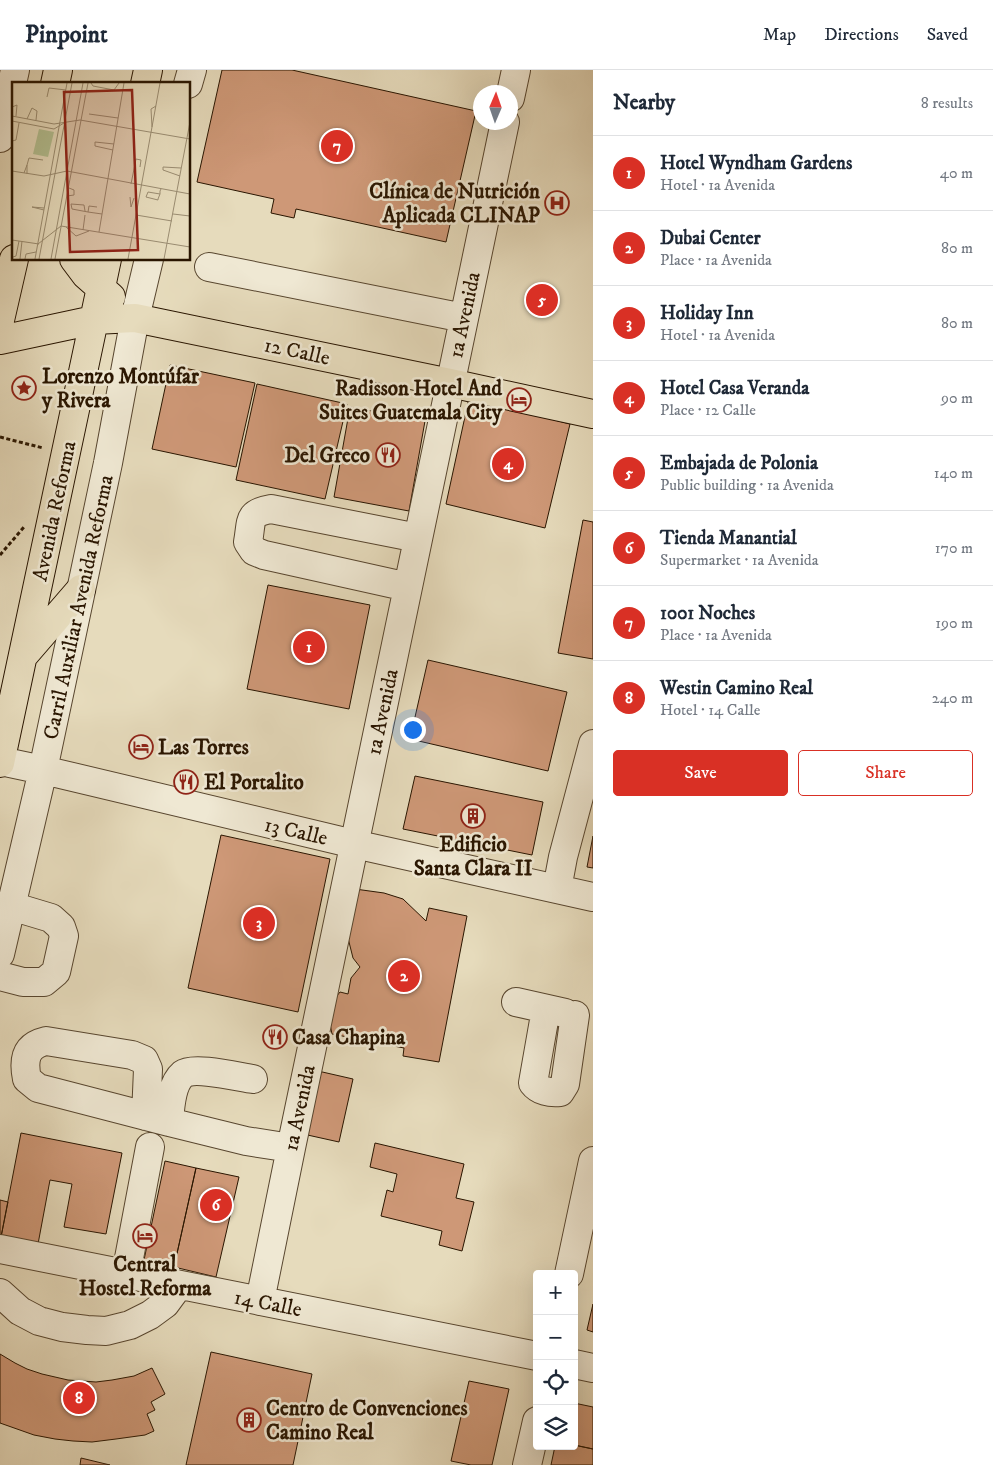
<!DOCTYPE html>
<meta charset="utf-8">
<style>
body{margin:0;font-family:"IM FELL DW Pica",serif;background:#f2f2f3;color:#1f2937}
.controls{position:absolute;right:15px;bottom:15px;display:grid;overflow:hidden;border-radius:5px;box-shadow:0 5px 20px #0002}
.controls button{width:45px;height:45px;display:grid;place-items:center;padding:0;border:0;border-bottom:1px solid #e0e1e3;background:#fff;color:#1f2937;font:25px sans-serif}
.compass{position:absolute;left:473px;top:15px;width:45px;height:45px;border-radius:50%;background:#fff;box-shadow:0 5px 20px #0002;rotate:2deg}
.you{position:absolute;left:412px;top:659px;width:18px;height:18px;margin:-12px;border:4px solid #fff;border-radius:50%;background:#1a73e8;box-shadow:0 0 0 8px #1a73e833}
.badge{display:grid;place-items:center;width:32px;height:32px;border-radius:50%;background:#d93025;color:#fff;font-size:16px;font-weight:700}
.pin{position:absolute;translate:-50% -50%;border:2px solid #fff;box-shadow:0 1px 5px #0006}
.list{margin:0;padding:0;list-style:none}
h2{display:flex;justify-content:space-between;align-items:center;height:65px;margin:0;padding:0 20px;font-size:21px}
h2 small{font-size:16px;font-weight:400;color:#747a83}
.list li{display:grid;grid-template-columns:32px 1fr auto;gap:15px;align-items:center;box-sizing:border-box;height:75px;padding:0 20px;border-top:1px solid #e0e1e3}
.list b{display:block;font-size:19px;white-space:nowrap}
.list p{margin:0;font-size:16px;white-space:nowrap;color:#747a83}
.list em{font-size:16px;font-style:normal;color:#747a83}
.actions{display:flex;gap:10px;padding:15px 20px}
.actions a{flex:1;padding:11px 0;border:1px solid #d93025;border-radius:5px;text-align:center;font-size:18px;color:#d93025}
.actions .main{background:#d93025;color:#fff}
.icon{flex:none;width:28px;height:28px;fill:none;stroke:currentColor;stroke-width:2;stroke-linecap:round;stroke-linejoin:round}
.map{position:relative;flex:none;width:593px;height:1395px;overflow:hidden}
header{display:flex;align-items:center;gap:30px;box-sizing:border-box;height:70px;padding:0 25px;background:#fff;border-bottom:1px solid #e0e1e3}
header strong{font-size:24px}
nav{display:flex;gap:28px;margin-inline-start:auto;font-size:18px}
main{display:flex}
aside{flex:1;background:#fff}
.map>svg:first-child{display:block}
</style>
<header>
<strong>Pinpoint</strong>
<nav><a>Map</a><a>Directions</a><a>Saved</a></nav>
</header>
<main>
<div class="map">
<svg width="593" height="1395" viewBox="0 0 593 1395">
<rect width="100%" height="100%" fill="#e6dbbc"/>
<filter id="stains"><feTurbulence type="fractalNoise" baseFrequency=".004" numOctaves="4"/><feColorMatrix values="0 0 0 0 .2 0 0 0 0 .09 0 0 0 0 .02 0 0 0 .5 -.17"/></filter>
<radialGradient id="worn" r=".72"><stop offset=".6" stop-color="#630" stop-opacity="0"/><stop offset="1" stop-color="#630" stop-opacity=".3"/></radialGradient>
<path fill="#ce9877" stroke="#291500" d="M222 0H292L476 41 446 172 296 139 294 148 271 143 274 129 197 112Z
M170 295 255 313 236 397 152 379Z
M257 314 347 334 325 429 236 410Z
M469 328 570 354 545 458 446 434Z
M350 337 425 351 409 441 334 427Z
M583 450 593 452V589L558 583Z
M268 515 370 535 349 639 247 619Z
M428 590 567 622 548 701 410 669Z
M415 706 543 732 532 785 403 759Z
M221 765 330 789 298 942 188 918Z
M593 766V798L587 797Z
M355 819 384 823 403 829 426 851 429 838 467 846 439 992 403 986 404 978 332 964 330 954 336 927 340 922 348 924 351 908 360 897 353 888 348 868Z
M318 1001 353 1009 339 1072 303 1064Z
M21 1063 122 1083 106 1164 64 1157 72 1114 50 1110 38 1174 1 1167Z
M375 1073 464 1094 456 1128 474 1132 462 1181 439 1175 442 1161 381 1146 387 1120 393 1122 397 1104 370 1097Z
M165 1091 196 1098 174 1197 144 1190Z
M196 1098 239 1107 216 1207 174 1197Z
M0 1130 8 1132 1 1167H0Z
M593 1234V1262L587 1260Z
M211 1282 312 1304 293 1395H186Z
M0 1284 15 1293 27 1299 42 1304 68 1310 96 1312 112 1310 134 1306 152 1298 165 1324 151 1332 155 1340 147 1344 154 1361 145 1365 116 1369 92 1372 73 1371 55 1369 34 1365 0 1353Z
M469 1311 509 1319 492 1395H471L451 1391Z
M574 1333 593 1337V1379L574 1375Z
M574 1375 593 1379V1395H551L555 1376H574Z
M81 1388 110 1395H80Z"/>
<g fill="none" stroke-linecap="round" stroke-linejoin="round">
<g stroke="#58462f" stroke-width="30">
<path id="minor" d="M188 14 192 0
M510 28 516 0
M0 68 15 0
M209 197 464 248
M408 517 264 485 254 481 248 472C252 451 247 443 271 439L418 468
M0 691 43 700 354 774 593 827
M557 819 563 787 593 674
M0 884 43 700 108 393 135 248 149 189
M0 906 23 912H44L56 902 64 866 61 857 51 848 11 836
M516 932 565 943
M546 939 533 1013C539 1021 550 1023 560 1022L565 1014 575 945
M253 1009C239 1007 193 996 183 1004 171 1014 170 1038 169 1052L246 1071 291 1078
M146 1046 148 999 144 990 132 985 46 971C25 976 23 990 27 1009L38 1018 169 1052
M0 1179 537 1286
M126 1204 150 1077
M569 1204 593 1091
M0 1223 20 1241 39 1251 62 1257 87 1260 106 1261 130 1255 150 1245 165 1234 179 1215
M260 1231 291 1078 505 52
M574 1294 593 1298
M527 1395 537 1351"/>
</g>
<g stroke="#291500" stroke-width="30">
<path id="major" d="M55 14 58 0
M145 14 148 0
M74 189 86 205 111 227
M0 250 14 189
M0 270 94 250 135 248 450 313 593 344
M24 585 81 519
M0 693 107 189"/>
</g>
<path stroke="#291500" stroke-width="3" stroke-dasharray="4 2.5" stroke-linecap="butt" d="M0 367 43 378
M0 485 24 457"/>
<use href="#minor" stroke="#efe8d3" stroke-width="28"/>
<use href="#major" stroke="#e6dbbc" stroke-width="28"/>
</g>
<defs>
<g id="hospital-ring" transform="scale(1.25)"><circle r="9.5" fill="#efe8d3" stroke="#8f2418" stroke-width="1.5"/><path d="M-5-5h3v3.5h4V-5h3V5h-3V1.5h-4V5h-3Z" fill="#8f2418"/></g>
<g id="sight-ring" transform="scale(1.25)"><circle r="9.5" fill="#efe8d3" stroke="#8f2418" stroke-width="1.5"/><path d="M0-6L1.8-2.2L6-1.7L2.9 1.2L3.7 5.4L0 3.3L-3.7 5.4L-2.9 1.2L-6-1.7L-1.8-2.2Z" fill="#8f2418"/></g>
<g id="hotel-ring" transform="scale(1.25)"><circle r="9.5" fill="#efe8d3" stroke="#8f2418" stroke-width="1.5"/><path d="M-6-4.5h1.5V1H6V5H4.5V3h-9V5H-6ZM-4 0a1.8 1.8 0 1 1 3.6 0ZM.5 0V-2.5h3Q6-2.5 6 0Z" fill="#8f2418"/></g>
<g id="restaurant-ring" transform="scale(1.25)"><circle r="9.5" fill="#efe8d3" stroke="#8f2418" stroke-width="1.5"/><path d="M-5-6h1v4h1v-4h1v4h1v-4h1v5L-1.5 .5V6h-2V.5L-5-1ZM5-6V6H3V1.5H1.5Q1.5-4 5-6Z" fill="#8f2418"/></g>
<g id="building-ring" transform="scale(1.25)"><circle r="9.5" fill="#efe8d3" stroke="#8f2418" stroke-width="1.5"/><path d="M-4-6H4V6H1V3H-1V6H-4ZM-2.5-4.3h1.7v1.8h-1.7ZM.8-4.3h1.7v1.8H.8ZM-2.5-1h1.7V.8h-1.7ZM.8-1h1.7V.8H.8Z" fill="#8f2418"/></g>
</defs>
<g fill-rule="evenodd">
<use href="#hospital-ring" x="557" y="133"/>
<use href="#sight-ring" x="24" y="318"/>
<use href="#hotel-ring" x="519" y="330"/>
<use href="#restaurant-ring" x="388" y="385"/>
<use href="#hotel-ring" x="141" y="677"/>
<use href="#restaurant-ring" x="186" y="712"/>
<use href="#building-ring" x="473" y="746"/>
<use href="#restaurant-ring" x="275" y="967"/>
<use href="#hotel-ring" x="145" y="1166"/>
<use href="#building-ring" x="249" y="1350"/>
</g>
<g text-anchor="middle" stroke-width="5" stroke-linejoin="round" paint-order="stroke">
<g font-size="21" font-weight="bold" fill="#291500" stroke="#efe8d3" text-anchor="start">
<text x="540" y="128" text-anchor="end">Clínica de Nutrición<tspan x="540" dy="24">Aplicada CLINAP</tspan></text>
<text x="42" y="313">Lorenzo Montúfar<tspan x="42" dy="24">y Rivera</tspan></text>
<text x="502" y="325" text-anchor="end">Radisson Hotel And<tspan x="502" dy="24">Suites Guatemala City</tspan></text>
<text x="370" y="392" text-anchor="end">Del Greco</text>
<text x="158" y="684">Las Torres</text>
<text x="204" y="719">El Portalito</text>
<text x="473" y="781" text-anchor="middle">Edificio<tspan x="473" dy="24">Santa Clara II</tspan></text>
<text x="292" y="974">Casa Chapina</text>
<text x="145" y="1201" text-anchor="middle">Central<tspan x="145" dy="24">Hostel Reforma</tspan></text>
<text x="266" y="1345">Centro de Convenciones<tspan x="266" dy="24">Camino Real</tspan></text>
</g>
<g font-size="21" fill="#291500" stroke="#efe8d3">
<text transform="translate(464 245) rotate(-78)" y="7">1a Avenida</text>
<text transform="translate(297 281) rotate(12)" y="7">12 Calle</text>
<text transform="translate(54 441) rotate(-78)" y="7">Avenida Reforma</text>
<text transform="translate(78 537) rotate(-78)" y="7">Carril Auxiliar Avenida Reforma</text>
<text transform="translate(382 642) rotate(-78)" y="7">1a Avenida</text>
<text transform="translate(296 761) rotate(13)" y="7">13 Calle</text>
<text transform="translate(299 1038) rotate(-78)" y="7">1a Avenida</text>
<text transform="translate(268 1233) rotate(11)" y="7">14 Calle</text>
</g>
</g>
<g transform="translate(12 12)">
<rect width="178" height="178" fill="#e6dbbc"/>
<path d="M27 47 42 50 36 75 21 72Z" fill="#b3c092"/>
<path fill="none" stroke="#9a8c71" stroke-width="1" d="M79 1 81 4 102 8 107 1M35 15 37 6 54 8M0 25 5 23 4 34M77 32 106 36M0 34 42 42 68 38 178 57M15 37 20 26 25 29 24 38M0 39 42 47 52 41M140 45 139 27 144 24M0 59 4 58 7 41M101 68 83 64V60L102 62M15 83 17 76 31 78M0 89 32 94 55 89 178 112M12 91 15 83V92M168 94 151 88V85L169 86M119 102 124 77 129 78 128 85M148 112 136 110 134 115 146 118V117L148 112V109L149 107M55 114 62 113V108L57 106M118 115 119 125 122 116M85 125 77 124 76 130 90 132M32 128 20 125 32 126M73 129 72 123 59 122 60 127 76 130M161 132 178 134M124 133 160 139M49 144 178 165M54 145 64 154 77 149M71 148 73 133M87 150 112 1M0 158 27 162M26 162 49 144M1 175 4 174 7 159M8 177 10 159M13 177 14 172 24 170M23 177 55 1M27 177 60 1M39 177 71 1M43 177 76 1M116 177 148 1M152 177 178 40"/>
<path fill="#8f2418" fill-opacity="0.15" stroke="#8f2418" stroke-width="2.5" d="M120 8 126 168 58 170 52 10Z"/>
<rect width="178" height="178" fill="none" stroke="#291500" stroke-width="2.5"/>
</g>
<rect width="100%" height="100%" filter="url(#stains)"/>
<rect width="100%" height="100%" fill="url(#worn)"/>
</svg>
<div class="controls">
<button>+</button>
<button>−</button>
<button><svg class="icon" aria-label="locate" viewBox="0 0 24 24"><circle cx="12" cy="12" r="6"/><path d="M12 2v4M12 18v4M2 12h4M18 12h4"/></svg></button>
<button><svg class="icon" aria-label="layers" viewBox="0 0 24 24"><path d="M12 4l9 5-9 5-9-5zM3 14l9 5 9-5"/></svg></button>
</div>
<svg class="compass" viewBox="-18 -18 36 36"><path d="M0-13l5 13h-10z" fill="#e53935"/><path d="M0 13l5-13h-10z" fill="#747a83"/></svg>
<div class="you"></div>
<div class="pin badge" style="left:309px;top:577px">1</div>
<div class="pin badge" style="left:404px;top:906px">2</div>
<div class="pin badge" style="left:259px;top:853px">3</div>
<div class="pin badge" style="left:508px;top:394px">4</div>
<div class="pin badge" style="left:542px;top:230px">5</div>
<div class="pin badge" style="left:216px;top:1135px">6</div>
<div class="pin badge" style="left:337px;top:76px">7</div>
<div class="pin badge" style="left:79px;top:1328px">8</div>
</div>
<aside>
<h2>Nearby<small>8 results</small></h2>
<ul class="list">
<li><span class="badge">1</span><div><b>Hotel Wyndham Gardens</b><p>Hotel · 1a Avenida</p></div><em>40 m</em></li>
<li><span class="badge">2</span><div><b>Dubai Center</b><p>Place · 1a Avenida</p></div><em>80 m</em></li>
<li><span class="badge">3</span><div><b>Holiday Inn</b><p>Hotel · 1a Avenida</p></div><em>80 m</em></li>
<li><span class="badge">4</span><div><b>Hotel Casa Veranda</b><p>Place · 12 Calle</p></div><em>90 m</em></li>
<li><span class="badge">5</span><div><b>Embajada de Polonia</b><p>Public building · 1a Avenida</p></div><em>140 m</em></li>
<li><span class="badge">6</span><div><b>Tienda Manantial</b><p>Supermarket · 1a Avenida</p></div><em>170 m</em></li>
<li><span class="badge">7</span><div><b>1001 Noches</b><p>Place · 1a Avenida</p></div><em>190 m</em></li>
<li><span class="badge">8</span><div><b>Westin Camino Real</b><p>Hotel · 14 Calle</p></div><em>240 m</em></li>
</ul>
<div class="actions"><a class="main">Save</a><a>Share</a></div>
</aside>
</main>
